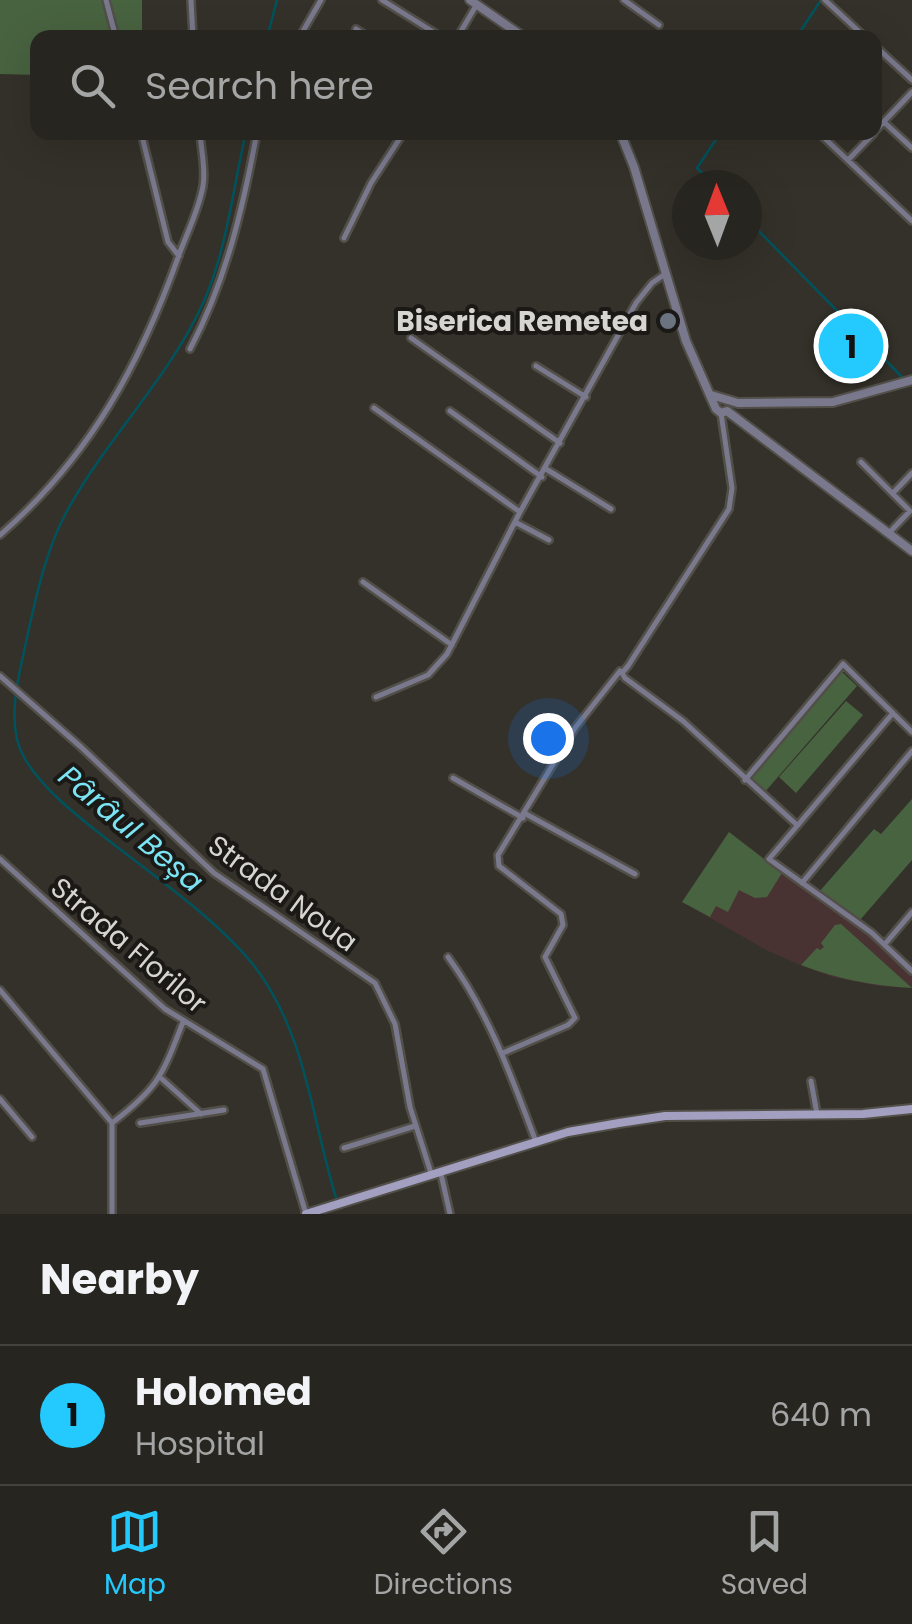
<!DOCTYPE html>
<meta charset="utf-8">
<style>
body{margin:0;font-family:Poppins,sans-serif;background:#33312d;color:#f1f3f6}
.compass{position:absolute;left:672px;top:170px;width:90px;height:90px;border-radius:50%;background:#272520;box-shadow:0 10px 40px #0002;rotate:359deg}
.you{position:absolute;left:548px;top:738px;width:35px;height:35px;margin:-25px;border:8px solid #fff;border-radius:50%;background:#1a73e8;box-shadow:0 0 0 15px #1a73e833}
.badge{display:grid;place-items:center;width:65px;height:65px;border-radius:50%;background:#24c9fe;color:#111;font-size:32px;font-weight:700}
.pin{position:absolute;translate:-50% -50%;border:5px solid #fff;box-shadow:0 2px 10px #0006}
.list{margin:0;padding:0;list-style:none}
h2{display:flex;justify-content:space-between;align-items:center;height:130px;margin:0;padding:0 40px;font-size:42px}
h2 small{font-size:32px;font-weight:400;color:#a4a5a5}
.list li{display:grid;grid-template-columns:65px 1fr auto;gap:30px;align-items:center;box-sizing:border-box;height:140px;padding:0 40px;border-top:2px solid #43423e}
.list b{display:block;font-size:38px;white-space:nowrap}
.list p{margin:0;font-size:32px;white-space:nowrap;color:#a4a5a5}
.list em{font-size:32px;font-style:normal;color:#a4a5a5}
.icon{flex:none;width:55px;height:55px;fill:none;stroke:currentColor;stroke-width:2;stroke-linecap:round;stroke-linejoin:round}
.map{position:relative;flex:none;width:912px;height:1214px;overflow:hidden}
.search{position:absolute;background:#272520;box-shadow:0 10px 40px #0002;left:30px;right:30px;top:30px;height:110px;display:flex;align-items:center;gap:25px;box-sizing:border-box;padding:0 35px;border-radius:20px;color:#a4a5a5;font-size:38px}
.sheet{height:270px;background:#272520}
nav{display:flex;justify-content:space-around;align-items:center;box-sizing:border-box;height:140px;border-top:2px solid #43423e;background:#272520;font-size:28px;color:#a4a5a5}
nav a{display:grid;justify-items:center;gap:5px}
nav .on{color:#24c9fe}
.map>svg:first-child{display:block}
</style>
<div class="map">
<svg width="912" height="1214" viewBox="0 0 912 1214">
<rect width="100%" height="100%" fill="#34312a"/>
<path fill="#483332" d="M729 832 872 939 912 975V988L878 986 832 977 800 965 768 951 682 902Z"/>
<path fill="#486340" d="M0 0H142V33L130 38H38L37 75 0 74Z
M841 671 857 686 764 793 751 779Z
M846 701 863 715 796 793 779 777Z
M912 799V860L860 920 819 892 874 829 881 834Z
M729 832 782 873 767 897 755 898 739 890 728 912 716 906 710 917 682 902Z
M841 924 912 988C873 986 838 979 801 965L817 948 820 950 824 947 821 943 835 925Z"/>
<g fill="none" stroke-linecap="round" stroke-linejoin="round">
<path stroke="#00535d" stroke-width="2.5" d="M267 38 277 0
M796 38 821 0
M246 132C233 188 227 249 204 301 170 377 107 438 67 511 43 555 34 607 23 656 16 687 7 730 25 759 42 787 69 809 94 829 144 869 217 918 255 967 307 1035 312 1122 337 1201
M714 185 697 168 721 132
M747 219 902 377"/>
<g stroke="#514f48" stroke-width="10">
<path id="minor" d="M106 0 116 38
M191 0 193 38
M382 0 443 38
M624 0 659 25
M825 0 866 38
M356 29 370 38
M299 38 321 0
M457 38 477 4
M874 45 912 80
M885 123 912 148
M141 132 168 242 179 256
M818 132 912 221
M874 132 912 92
M848 160 874 133
M344 238 371 183 404 132
M411 338 560 443
M190 349C226 281 243 208 257 132
M536 366 586 397
M374 408 520 512
M450 411 542 477
M861 462 910 511
M546 469 611 509
M893 493 912 473
M515 522 549 540
M888 534 910 511
M0 535C90 457 141 363 180 252 188 231 199 209 203 186 206 169 201 150 200 132
M363 582 452 645
M622 673 625 678 683 721 797 825
M0 676 81 747 214 873 375 983 395 1024 410 1107 431 1173
M376 697 428 675 447 654 520 512 636 303 652 283 665 274
M893 713 769 859 872 933 912 971
M453 778 523 818
M745 780 843 664 912 732
M526 814 635 874
M0 859 165 1009 263 1069 306 1214
M802 883 912 751
M885 944 912 912
M448 957C489 1013 512 1078 536 1142
M0 990 112 1123V1214
M503 1053 568 1025 575 1018 545 957 563 925 561 914 499 866 498 855 575 728 620 671 622 673 628 666 729 509 732 488 721 413
M162 1079 201 1114
M811 1081 817 1114
M0 1099 32 1137
M112 1123C159 1087 162 1076 183 1022
M140 1123 224 1110
M344 1148 415 1126
M441 1174 450 1214"/>
</g>
<g stroke="#514f48" stroke-width="12">
<path id="tertiary" d="M470 0 525 38
M620 132 634 167 686 341 716 409 721 413 727 411 912 551
M711 395 738 403 833 402 912 380"/>
</g>
<g stroke="#514f48" stroke-width="12">
<path id="secondary" d="M306 1214 568 1132 619 1123 665 1116 863 1114 912 1109"/>
</g>
<use href="#minor" stroke="#7a788d" stroke-width="5"/>
<use href="#tertiary" stroke="#7a788d" stroke-width="8"/>
<use href="#secondary" stroke="#a39fc0" stroke-width="8"/>
</g>
<circle fill="#6b7280" stroke="#1b1916" stroke-width="4" cx="668" cy="321" r="10"/>
<g text-anchor="middle" stroke-width="8" stroke-linejoin="round" paint-order="stroke">
<g font-size="28" font-weight="bold" fill="#d6d5d0" stroke="#1b1916" text-anchor="end">
<text x="648" y="331">Biserica Remetea</text>
</g>
<g font-size="28" fill="#d6d5d0" stroke="#1b1916">
<text transform="translate(283 893) rotate(36)" y="10">Strada Noua</text>
<text transform="translate(129 945) rotate(40)" y="10">Strada Florilor</text>
</g>
<g font-size="30" font-style="italic" fill="#7ae4f4" stroke="#1b1916">
<text transform="translate(131 829) rotate(40)" y="10">Pârâul Beșa</text>
</g>
</g>
</svg>
<svg class="compass" viewBox="-18 -18 36 36"><path d="M0-13l5 13h-10z" fill="#e53935"/><path d="M0 13l5-13h-10z" fill="#a4a5a5"/></svg>
<div class="you"></div>
<div class="pin badge" style="left:851px;top:346px">1</div>
<div class="search"><svg class="icon" aria-label="search" viewBox="0 0 24 24"><circle cx="10" cy="10" r="6"/><path d="M15 15l6 6"/></svg>Search here</div>
</div>
<section class="sheet">
<h2>Nearby<small></small></h2>
<ul class="list">
<li><span class="badge">1</span><div><b>Holomed</b><p>Hospital</p></div><em>640 m</em></li>
</ul>
</section>
<nav>
<a class="on"><svg class="icon" aria-label="map" viewBox="0 0 24 24"><path d="M3 6l6-2 6 2 6-2v14l-6 2-6-2-6 2zM9 4v14M15 6v14"/></svg>Map</a>
<a><svg class="icon" aria-label="directions" viewBox="0 0 24 24"><path d="M12 3l9 9-9 9-9-9zM9 14v-3h6M13 9l2 2-2 2"/></svg>Directions</a>
<a><svg class="icon" aria-label="saved" viewBox="0 0 24 24"><path d="M7 4h10v16l-5-4-5 4z"/></svg>Saved</a>
</nav>
